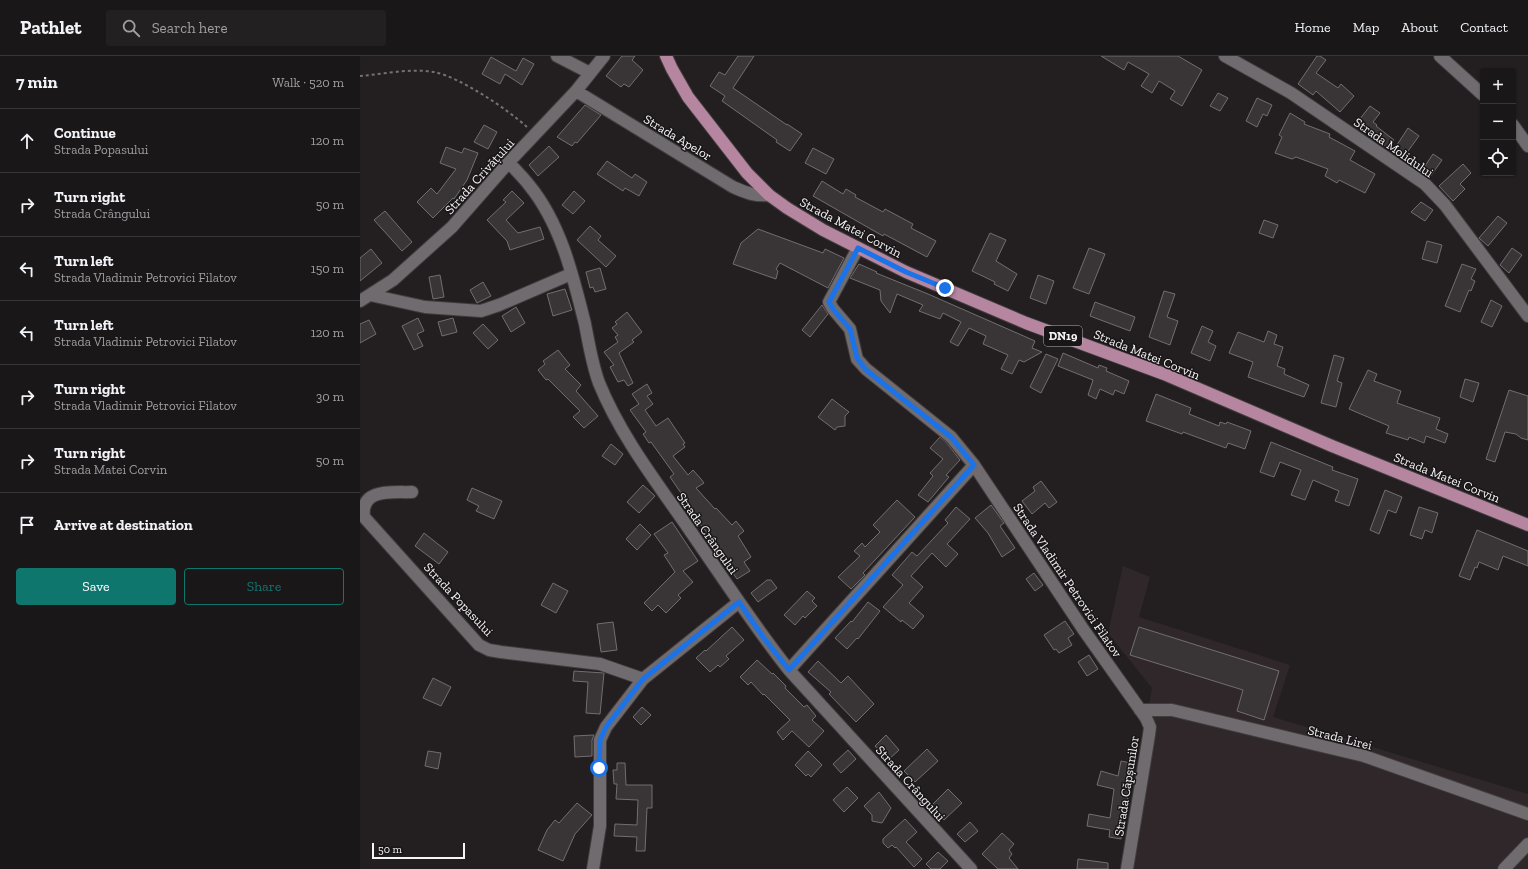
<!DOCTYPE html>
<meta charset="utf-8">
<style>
body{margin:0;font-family:"Zilla Slab",serif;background:#232022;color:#f1f3f6}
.controls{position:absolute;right:12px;top:12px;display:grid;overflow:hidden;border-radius:4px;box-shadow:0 1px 3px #0004}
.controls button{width:36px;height:36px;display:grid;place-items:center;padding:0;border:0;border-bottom:1px solid #383638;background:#1a1719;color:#f1f3f6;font:20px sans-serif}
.scale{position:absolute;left:12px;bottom:10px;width:93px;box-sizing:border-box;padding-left:4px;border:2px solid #f7f4f5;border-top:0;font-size:11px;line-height:14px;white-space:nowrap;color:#f7f4f5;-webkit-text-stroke:3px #191618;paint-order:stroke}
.stop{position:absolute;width:12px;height:12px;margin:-9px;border:3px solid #1a73e8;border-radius:50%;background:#fff}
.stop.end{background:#1a73e8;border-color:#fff;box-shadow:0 1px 4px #0008}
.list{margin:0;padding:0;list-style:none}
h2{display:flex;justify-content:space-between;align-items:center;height:52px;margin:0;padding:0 16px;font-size:17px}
h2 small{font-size:13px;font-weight:400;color:#9f9fa2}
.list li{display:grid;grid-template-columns:26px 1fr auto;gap:12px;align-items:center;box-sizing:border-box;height:64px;padding:0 16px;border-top:1px solid #383638}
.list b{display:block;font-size:15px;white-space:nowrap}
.list p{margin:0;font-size:13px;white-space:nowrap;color:#9f9fa2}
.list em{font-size:13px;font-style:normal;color:#9f9fa2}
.actions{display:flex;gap:8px;padding:12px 16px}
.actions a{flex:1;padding:9px 0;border:1px solid #0f766e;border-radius:4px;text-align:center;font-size:14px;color:#0f766e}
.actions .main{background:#0f766e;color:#fff}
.icon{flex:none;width:22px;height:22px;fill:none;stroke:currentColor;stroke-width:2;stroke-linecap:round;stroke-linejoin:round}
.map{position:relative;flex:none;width:1168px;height:813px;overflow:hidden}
header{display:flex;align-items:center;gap:24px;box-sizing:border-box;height:56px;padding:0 20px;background:#1a1719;border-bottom:1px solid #383638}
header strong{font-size:19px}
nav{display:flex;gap:22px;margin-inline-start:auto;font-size:14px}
.search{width:280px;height:36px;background:#232022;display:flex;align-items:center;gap:10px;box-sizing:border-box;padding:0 14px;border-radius:4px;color:#9f9fa2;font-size:15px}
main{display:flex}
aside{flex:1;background:#1a1719}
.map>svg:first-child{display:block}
</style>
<header>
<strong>Pathlet</strong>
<div class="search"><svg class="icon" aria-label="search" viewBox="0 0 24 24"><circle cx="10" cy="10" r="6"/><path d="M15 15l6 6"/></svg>Search here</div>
<nav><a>Home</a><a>Map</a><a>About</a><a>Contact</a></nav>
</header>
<main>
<aside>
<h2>7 min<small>Walk · 520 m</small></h2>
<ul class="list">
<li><svg class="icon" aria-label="ahead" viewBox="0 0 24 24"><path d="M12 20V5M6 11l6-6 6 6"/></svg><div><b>Continue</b><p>Strada Popasului</p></div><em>120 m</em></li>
<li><svg class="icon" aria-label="right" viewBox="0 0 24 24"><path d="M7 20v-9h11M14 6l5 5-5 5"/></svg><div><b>Turn right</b><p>Strada Crângului</p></div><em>50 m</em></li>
<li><svg class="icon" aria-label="left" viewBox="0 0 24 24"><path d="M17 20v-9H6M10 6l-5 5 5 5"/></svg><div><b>Turn left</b><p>Strada Vladimir Petrovici Filatov</p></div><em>150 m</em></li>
<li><svg class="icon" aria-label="left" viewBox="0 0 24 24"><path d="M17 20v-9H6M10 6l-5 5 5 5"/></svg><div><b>Turn left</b><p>Strada Vladimir Petrovici Filatov</p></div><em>120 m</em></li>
<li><svg class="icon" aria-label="right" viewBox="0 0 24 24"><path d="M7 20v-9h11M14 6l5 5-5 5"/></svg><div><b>Turn right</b><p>Strada Vladimir Petrovici Filatov</p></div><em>30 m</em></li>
<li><svg class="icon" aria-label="right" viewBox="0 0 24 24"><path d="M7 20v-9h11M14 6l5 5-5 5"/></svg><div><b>Turn right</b><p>Strada Matei Corvin</p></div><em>50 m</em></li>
<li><svg class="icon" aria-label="arrive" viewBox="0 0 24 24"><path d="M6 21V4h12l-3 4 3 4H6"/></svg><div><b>Arrive at destination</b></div></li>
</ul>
<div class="actions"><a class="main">Save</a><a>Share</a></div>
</aside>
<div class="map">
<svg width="1168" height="813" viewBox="0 0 1168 813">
<rect width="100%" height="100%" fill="#231f21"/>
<path fill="#30272b" d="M763 510 790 521 779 561 930 609 913 661 1168 738V813H762L792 632 748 577Z"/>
<path fill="#393537" stroke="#726e70" d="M262 0H275L272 4 283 14 269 31 264 28 261 31 246 20Z
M378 0H394L373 32 427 69V68L442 78 430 95 416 86 417 84 362 45 365 40 350 30 359 16 365 19Z
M741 0H818L842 14 822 50 810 43 815 35 799 25 792 37 781 30 789 18 768 6 764 14Z
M957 0H960L966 4 956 17 978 32 981 28 994 40 980 56 956 35 953 39 938 28Z
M131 1 156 15 163 2 174 8 162 29 145 18 140 28 122 18Z
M858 37 868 42 860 55 850 50Z
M897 42 912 49 907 60 903 58 897 71 886 65Z
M225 49 241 59 217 87 215 86 212 90 197 81Z
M1010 50 1020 57 1013 66 1017 69 1016 70 1034 84 1028 92 996 68Z
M930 57 945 66 944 68 970 78 969 81 995 95 990 104 1015 118 1005 137 979 124 977 127 965 120 968 113 936 101 932 103 915 97 922 81 919 79Z
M124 69 137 76 128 93 114 86Z
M1048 72 1059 80 1043 102 1033 95Z
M189 90 199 101 178 120 169 109Z
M86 91 102 97 104 92 118 97 107 124 94 143 93 142 73 162 57 146 71 132 77 138 96 113 80 107Z
M453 92 474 103 466 118 445 107Z
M1073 98 1082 104 1070 121 1061 116Z
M247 105 272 122 275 118 287 126 279 140 265 132 263 135 237 118Z
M1103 108 1111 117 1100 128 1105 133 1093 145 1079 130Z
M462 125 483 138 486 133 496 139 495 141 523 156 525 153 553 168 551 172 576 185 567 201 524 178 523 180 453 140Z
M152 135 164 147 146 164 158 177 180 171 184 183 150 194 147 185 127 164 146 146 143 144Z
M214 135 225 145 213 158 202 149Z
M1061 146 1073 154 1065 165 1051 156Z
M25 155 52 186 42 195 14 164Z
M1138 160 1147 167 1128 190 1119 182Z
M904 164 918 169 913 182 899 177Z
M230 170 241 180 238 184 256 200 246 211 217 184Z
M398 173 463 197 465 193 484 202 468 232 420 207 416 213 418 215 416 223 373 208 381 187Z
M630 177 646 184 636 205 657 218 648 235 634 228 635 226 612 215Z
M1067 185 1082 189 1077 207 1062 203Z
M729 192 745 198 729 238 713 232Z
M1152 192 1162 199 1149 217 1140 209Z
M11 193 22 207 0 225V202Z
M499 208 517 216 516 217 568 238 675 285 672 292 682 296 664 306 659 304 652 318 641 313 648 299 623 288 626 280 609 272 598 290 590 286 601 266 583 257 580 263 559 255 563 249 537 238 530 257 521 245 520 234 490 222Z
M1102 208 1116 213 1111 223 1115 225 1111 235 1109 234 1100 256 1085 250Z
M240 212 246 233 235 236 233 231 230 232 226 216Z
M80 219 84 241 73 243 69 221Z
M678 219 694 225 686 248 670 242Z
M123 226 131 240 117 247 110 234Z
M205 233 212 254 193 260 187 238Z
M804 235 815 238 807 261 818 265 810 289 789 281Z
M1131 244 1142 250 1132 271 1121 266Z
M735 246 775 261 770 275 730 260Z
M462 249 468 258 450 281 442 274Z
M156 251 165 267 151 276 142 260Z
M267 256 282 276 272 284 274 286 259 297 273 327 268 330 264 324 258 326 250 311 254 309 244 296 258 286 255 281 258 279 252 272 257 268 255 266Z
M58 262 64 275 57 278 63 290 54 294 42 270Z
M93 262 97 276 82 280 78 266Z
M9 264 16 278 0 287V268Z
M123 268 138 284 128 293 113 277Z
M842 270 853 275 848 286 856 290 850 305 831 297Z
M908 275 917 279 914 288 923 291 917 310 925 313 924 318 949 329 944 341 888 321 893 306 869 297 878 276 904 286Z
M198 294 210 309 205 313 221 329 216 335 238 360 224 372 213 361 220 355 188 323 186 324 178 314 185 308 183 305Z
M703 297 738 312 739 309 747 312 746 315 769 325 764 338 755 334 753 339 740 333 736 343 728 339 733 324 698 310Z
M686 298 698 303 681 337 670 331Z
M974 299 984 302 977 325 982 327 976 351 961 347Z
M1008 314 1017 318 1014 325 1041 335 1037 347 1080 362 1076 373 1088 378 1085 387 1066 380 1064 387 1049 381 1048 384 1026 377 1029 370 989 353Z
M1105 323 1119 327 1113 346 1100 341Z
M287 328 292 337 287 340 293 348 285 354 296 370 308 362 325 387 323 388 325 391 313 400 328 419 333 414 341 423 344 427 336 432 355 453 356 452 372 469 376 465 384 475 378 480 391 501 384 506 390 515 377 523 366 507 368 506 350 480 339 467 341 465 331 454 332 453 310 421 314 418 291 386 289 387 283 378 286 376 270 354 279 348 272 338Z
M1149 334 1168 340V384L1161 382 1156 378 1145 376 1135 406 1126 403Z
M796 338 831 352 829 358 859 370 860 366 866 368 867 366 891 375 885 393 868 387 866 392 823 376 822 378 786 365Z
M472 343 489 356 485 360V370L477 371 475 374 458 361Z
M580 381 586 386 600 404 586 419 589 421 568 446 558 439 573 420 570 417 583 403 570 392Z
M911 386 973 411 972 414 998 423 989 450 975 445 979 435 953 424 945 444 931 439 941 414 920 406 914 421 900 416Z
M251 388 263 398 255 409 242 400Z
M681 425 697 446 689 452 685 447 672 458 662 445 675 435 673 431Z
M283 429 295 440 279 457 267 446Z
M112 432 142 445 134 463 116 455 119 450 107 444Z
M1025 434 1042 441 1036 457 1028 454 1019 478 1010 474Z
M537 444 555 461 503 517 505 519 491 533 478 521 500 500 494 495 502 487 505 491 520 476 513 469Z
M631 449 644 467 640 470 655 492 642 501 628 477 615 462Z
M596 451 610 463 587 488 598 498 586 511 572 497 551 520 563 531 549 547 564 560 553 573 542 564 541 566 523 551 543 529 532 519 552 496 557 500 588 467 585 464Z
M1059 451 1078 457 1072 477 1065 474 1062 483 1050 479Z
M312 466 338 505 323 515 333 526 318 539 321 542 306 557 298 549 292 555 284 547 315 516 304 499 308 497 294 478Z
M280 468 291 479 277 494 266 483Z
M1117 474 1168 495V510L1143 500 1138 514 1119 506 1117 512 1115 511 1110 524 1099 520Z
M64 477 88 496 79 508 55 490Z
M674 517 683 529 675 535 666 523Z
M407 524H411L417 532 398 546 391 537Z
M193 527 208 535 196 557 181 549Z
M447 535 455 542 452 545 457 550 445 562 443 560 435 569 424 559Z
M508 546 520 555 498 583 497 582 487 593 475 582 491 565 492 566Z
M705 565 714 578 708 582 712 589 699 597 696 593 694 594 684 579Z
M253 566 257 594 241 596 237 568Z
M372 571 384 584 366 600 369 603 360 611 358 609 350 616 336 602 345 594 346 595Z
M779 571 919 615 904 664 877 655 883 634 770 599Z
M729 599 738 613 727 620 718 606Z
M397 604 412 618 413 617 426 630 425 632 444 651 447 649 456 660 452 664 464 675 449 691 432 675 423 684 417 676 430 664 404 638 403 639 391 626 388 629 380 621Z
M458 605 481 627 488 620 514 648 496 666 469 638 471 636 448 616Z
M214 615 244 617 240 658 226 657 228 626 213 625Z
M73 622 91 631 81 650 63 642Z
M282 651 291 659 281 669 273 661Z
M234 679 232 684V700L215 701 214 680Z
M526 679 539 694 528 704 515 690Z
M567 693 578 705 555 726 544 715Z
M488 694 496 703 481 717 473 708Z
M68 695 81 697 78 713 65 710Z
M448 695 462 709 451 721 448 718 446 720 435 709Z
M761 705 775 708 767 742H768L761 783 749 781 750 774 727 770 729 758 750 762 754 733 737 729 741 715 758 720Z
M257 707H265L266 729H292V752H287L285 795H276L277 781 254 780 255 768 277 769 278 744 256 743 257 728H254L253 714H257Z
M487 731 498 742 484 756 473 744Z
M588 733 602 747 584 764 571 750Z
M519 736 531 752 522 767 512 765V759L504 750Z
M217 747 232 759 215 778 203 805 178 794 187 774 195 764 199 767Z
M545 763 557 776 546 786 562 803 554 811 536 791 535 792 532 789 528 792 523 787V783Z
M610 766 618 775 605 786 597 778Z
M642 777 654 788 649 794 652 798 649 802 658 813H638L622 798Z
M578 796 588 805 580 813H571L566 808Z
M718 803 748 807V813H717Z"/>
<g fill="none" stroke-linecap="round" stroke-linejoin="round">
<g stroke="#403d3e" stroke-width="14">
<path id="street" d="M197 0 230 17
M865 0 931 37 1065 128 1085 149 1168 260
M1080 0 1123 39
M216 35 373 131C387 137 393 140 409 139
M1153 69 1168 90
M149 106C155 114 163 121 169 129 201 168 213 220 225 268 229 288 232 308 239 327 261 381 298 428 331 476 363 522 394 570 429 614L611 813
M498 192 469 246 473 253 490 273 497 303 506 313 591 381 614 409 723 573 786 662 790 671 789 679 767 813
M10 239 65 251 121 255 139 249 211 218
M0 245 33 224 92 171 149 106 216 35 244 0
M52 436C34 437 0 431 4 461L119 589 129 594 141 596 240 608 283 623
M429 614 614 409
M780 654H812L1004 700 1168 758
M233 813 240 770V684L246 671 283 623 379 546
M1144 813 1168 788"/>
</g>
<g stroke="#403d3e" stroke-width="14">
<path id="primary" d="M306 0 312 13 328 41 387 117 409 139 427 152 463 174 546 216 666 267 804 318 972 390 1168 469"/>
</g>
<path stroke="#757173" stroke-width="2" stroke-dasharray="3 3" stroke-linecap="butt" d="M0 20C24 18 51 12 74 16 100 21 147 53 167 71"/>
<use href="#street" stroke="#706b6e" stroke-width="12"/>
<use href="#primary" stroke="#b685a0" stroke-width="12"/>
</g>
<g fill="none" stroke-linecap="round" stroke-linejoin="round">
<path stroke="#1a73e8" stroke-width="5" d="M239 712 240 684 246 671 283 623 379 546 403 581 429 614 614 409 591 381 506 314 497 302 490 273 473 253 469 246 498 192 546 216 585 232"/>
</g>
<g text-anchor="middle" stroke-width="3" stroke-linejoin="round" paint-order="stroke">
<rect fill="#191618" stroke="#b4b1b3" stroke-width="1" x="684" y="270" width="38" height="20" rx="3"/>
<g font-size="12" font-weight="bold" fill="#f7f4f5">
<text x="703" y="284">DN19</text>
</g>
<g font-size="13" fill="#f7f4f5" stroke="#191618">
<text transform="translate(318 81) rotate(31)" y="5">Strada Apelor</text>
<text transform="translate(1034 91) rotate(35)" y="5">Strada Molidului</text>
<text transform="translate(119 120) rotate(-48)" y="5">Strada Crivățului</text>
<text transform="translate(491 171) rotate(28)" y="5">Strada Matei Corvin</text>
<text transform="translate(787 298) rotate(22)" y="5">Strada Matei Corvin</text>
<text transform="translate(1087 421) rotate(22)" y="5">Strada Matei Corvin</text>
<text transform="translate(348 477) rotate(55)" y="5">Strada Crângului</text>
<text transform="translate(708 524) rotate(56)" y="5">Strada Vladimir Petrovici Filatov</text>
<text transform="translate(99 543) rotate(47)" y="5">Strada Popasului</text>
<text transform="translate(980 681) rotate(14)" y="5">Strada Lirei</text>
<text transform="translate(551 727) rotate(48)" y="5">Strada Crângului</text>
<text transform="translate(766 730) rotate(-81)" y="5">Strada Căpșunilor</text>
</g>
</g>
</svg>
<div class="controls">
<button>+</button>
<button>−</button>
<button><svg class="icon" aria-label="locate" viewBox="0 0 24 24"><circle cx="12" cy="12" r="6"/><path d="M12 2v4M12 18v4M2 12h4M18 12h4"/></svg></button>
</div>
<div class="scale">50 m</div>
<div class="stop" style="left:239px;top:712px"></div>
<div class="stop end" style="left:585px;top:232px"></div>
</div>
</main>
